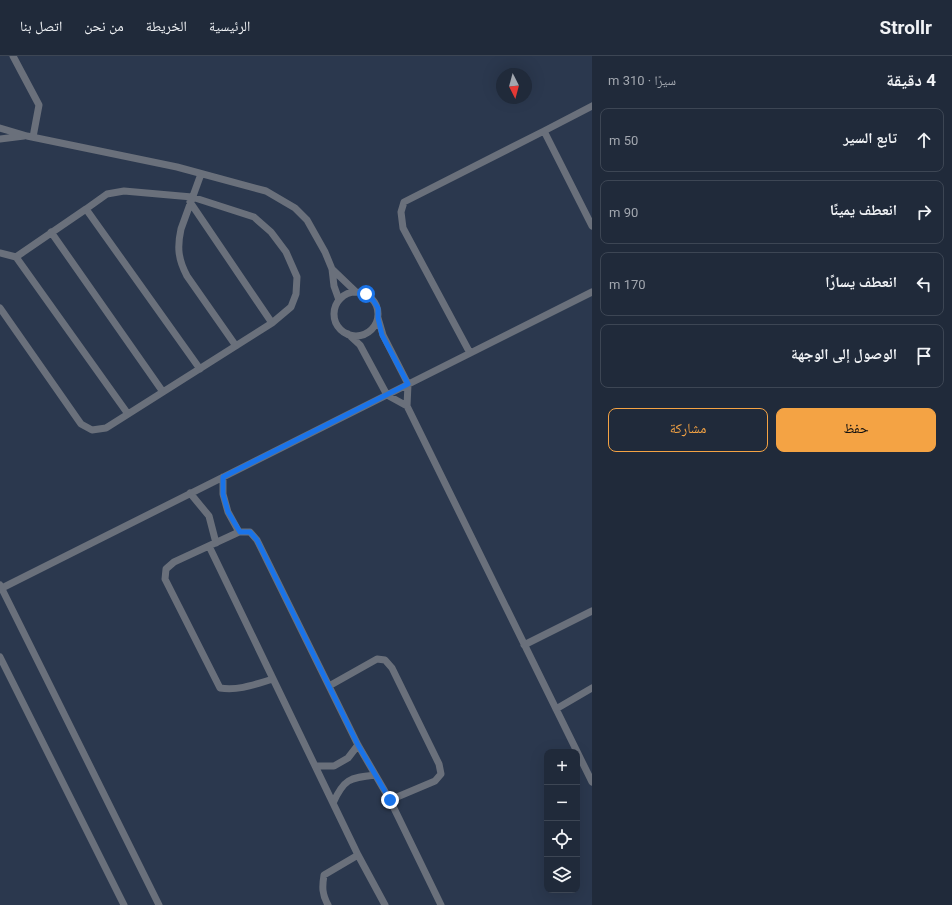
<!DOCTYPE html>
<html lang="ar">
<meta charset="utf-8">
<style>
body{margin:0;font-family:Roboto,"Noto Naskh Arabic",sans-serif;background:#2d3645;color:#f1f3f6;direction:rtl}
.controls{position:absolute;right:12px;bottom:12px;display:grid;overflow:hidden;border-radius:8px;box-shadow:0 4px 16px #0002}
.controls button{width:36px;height:36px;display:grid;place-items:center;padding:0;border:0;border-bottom:1px solid #3d4654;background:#202a3a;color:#f1f3f6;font:20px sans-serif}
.compass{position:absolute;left:496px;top:12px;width:36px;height:36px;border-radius:50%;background:#202a3a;box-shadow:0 4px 16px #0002;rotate:174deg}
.stop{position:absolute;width:12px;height:12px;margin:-9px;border:3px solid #1a73e8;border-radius:50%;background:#fff}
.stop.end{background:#1a73e8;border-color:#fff;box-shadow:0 1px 4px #0008}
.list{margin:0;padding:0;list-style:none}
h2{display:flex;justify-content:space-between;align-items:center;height:52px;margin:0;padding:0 16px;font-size:17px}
h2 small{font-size:13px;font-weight:400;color:#a2a7af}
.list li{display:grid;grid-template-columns:26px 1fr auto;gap:12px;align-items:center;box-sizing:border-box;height:64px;margin:0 8px 8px;padding:0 8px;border:1px solid #3d4654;border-radius:8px}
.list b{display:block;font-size:15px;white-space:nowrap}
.list em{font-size:13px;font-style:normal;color:#a2a7af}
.actions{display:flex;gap:8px;padding:12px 16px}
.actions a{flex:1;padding:9px 0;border:1px solid #f4a344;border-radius:8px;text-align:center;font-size:14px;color:#f4a344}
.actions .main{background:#f4a344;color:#111}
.icon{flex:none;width:22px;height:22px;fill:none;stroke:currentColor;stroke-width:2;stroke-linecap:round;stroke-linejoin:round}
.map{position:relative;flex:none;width:592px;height:849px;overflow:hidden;direction:ltr}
header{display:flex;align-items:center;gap:24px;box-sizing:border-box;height:56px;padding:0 20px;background:#202a3a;border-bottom:1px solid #3d4654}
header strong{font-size:19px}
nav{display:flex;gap:22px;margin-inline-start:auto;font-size:14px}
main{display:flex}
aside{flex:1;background:#202a3a}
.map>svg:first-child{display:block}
</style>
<header>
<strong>Strollr</strong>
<nav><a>الرئيسية</a><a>الخريطة</a><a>من نحن</a><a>اتصل بنا</a></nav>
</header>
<main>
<aside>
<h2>4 دقيقة<small>سيرًا · 310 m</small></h2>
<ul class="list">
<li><svg class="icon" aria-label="ahead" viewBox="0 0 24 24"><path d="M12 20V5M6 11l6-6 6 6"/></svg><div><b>تابع السير</b></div><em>50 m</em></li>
<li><svg class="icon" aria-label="right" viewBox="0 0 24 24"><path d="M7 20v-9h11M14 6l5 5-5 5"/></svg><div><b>انعطف يمينًا</b></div><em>90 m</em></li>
<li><svg class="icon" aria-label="left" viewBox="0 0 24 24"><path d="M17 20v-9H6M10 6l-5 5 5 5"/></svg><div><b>انعطف يسارًا</b></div><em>170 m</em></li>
<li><svg class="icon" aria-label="arrive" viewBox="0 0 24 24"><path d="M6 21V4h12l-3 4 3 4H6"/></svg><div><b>الوصول إلى الوجهة</b></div></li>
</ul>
<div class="actions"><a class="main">حفظ</a><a>مشاركة</a></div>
</aside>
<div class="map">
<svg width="592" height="849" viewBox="0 0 592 849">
<rect width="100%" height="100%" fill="#2b384e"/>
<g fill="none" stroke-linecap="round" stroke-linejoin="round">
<path stroke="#6a707b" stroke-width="7" d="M13 0 39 49 33 81
M0 72 27 80 177 111 266 135 295 152 307 164 325 196 332 213 334 230 339 244
M544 75 592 170
M0 83 24 80
M201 118 181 173C177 191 178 203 187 220L236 290
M190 146 272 267
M51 176 163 336
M0 197 16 201 128 358
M16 201 86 153
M332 213 356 236
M334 258a22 22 0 1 1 44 0a22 22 0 1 1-44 0Z
M0 252 81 368 92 374 106 372 272 267 291 251 296 238 297 221 286 196 271 176 254 161 192 141 124 135 107 138 86 153 200 313
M378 262 383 279 408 328 407 350 592 726
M348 278 360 289 387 339 407 350
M470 297 403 172 401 156 404 146 544 75 592 50
M223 421V438L228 456 239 476
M190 437 209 460 216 487
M209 490 358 799 385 849
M0 529 159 849
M0 533 592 236
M524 589 592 555
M0 601 124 849
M273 623C256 628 239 635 220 632L165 523 166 513 174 506 239 476H250L257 484 358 689 390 744 441 849
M329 630 377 603 385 604 392 612 439 708 441 718 435 725 390 744
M556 653 592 632
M316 710H334L348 702 358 689
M333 747C344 723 349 722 375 719
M328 849C322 838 322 831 324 819L358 799"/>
</g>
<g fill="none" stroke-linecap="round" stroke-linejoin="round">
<path stroke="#1a73e8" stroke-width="5" d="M366 238 373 244 378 252V262L382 279 408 328 223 421V438L228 456 240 476H250L257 484 358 689 390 744"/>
</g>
</svg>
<div class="controls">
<button>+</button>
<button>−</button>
<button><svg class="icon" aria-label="locate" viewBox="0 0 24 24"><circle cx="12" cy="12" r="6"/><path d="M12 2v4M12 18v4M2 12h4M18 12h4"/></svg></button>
<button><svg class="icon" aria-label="layers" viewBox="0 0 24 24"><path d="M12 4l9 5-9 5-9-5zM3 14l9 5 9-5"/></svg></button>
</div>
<svg class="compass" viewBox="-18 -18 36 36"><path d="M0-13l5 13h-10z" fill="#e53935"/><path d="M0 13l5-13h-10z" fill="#a2a7af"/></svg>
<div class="stop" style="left:366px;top:238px"></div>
<div class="stop end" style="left:390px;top:744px"></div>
</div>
</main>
